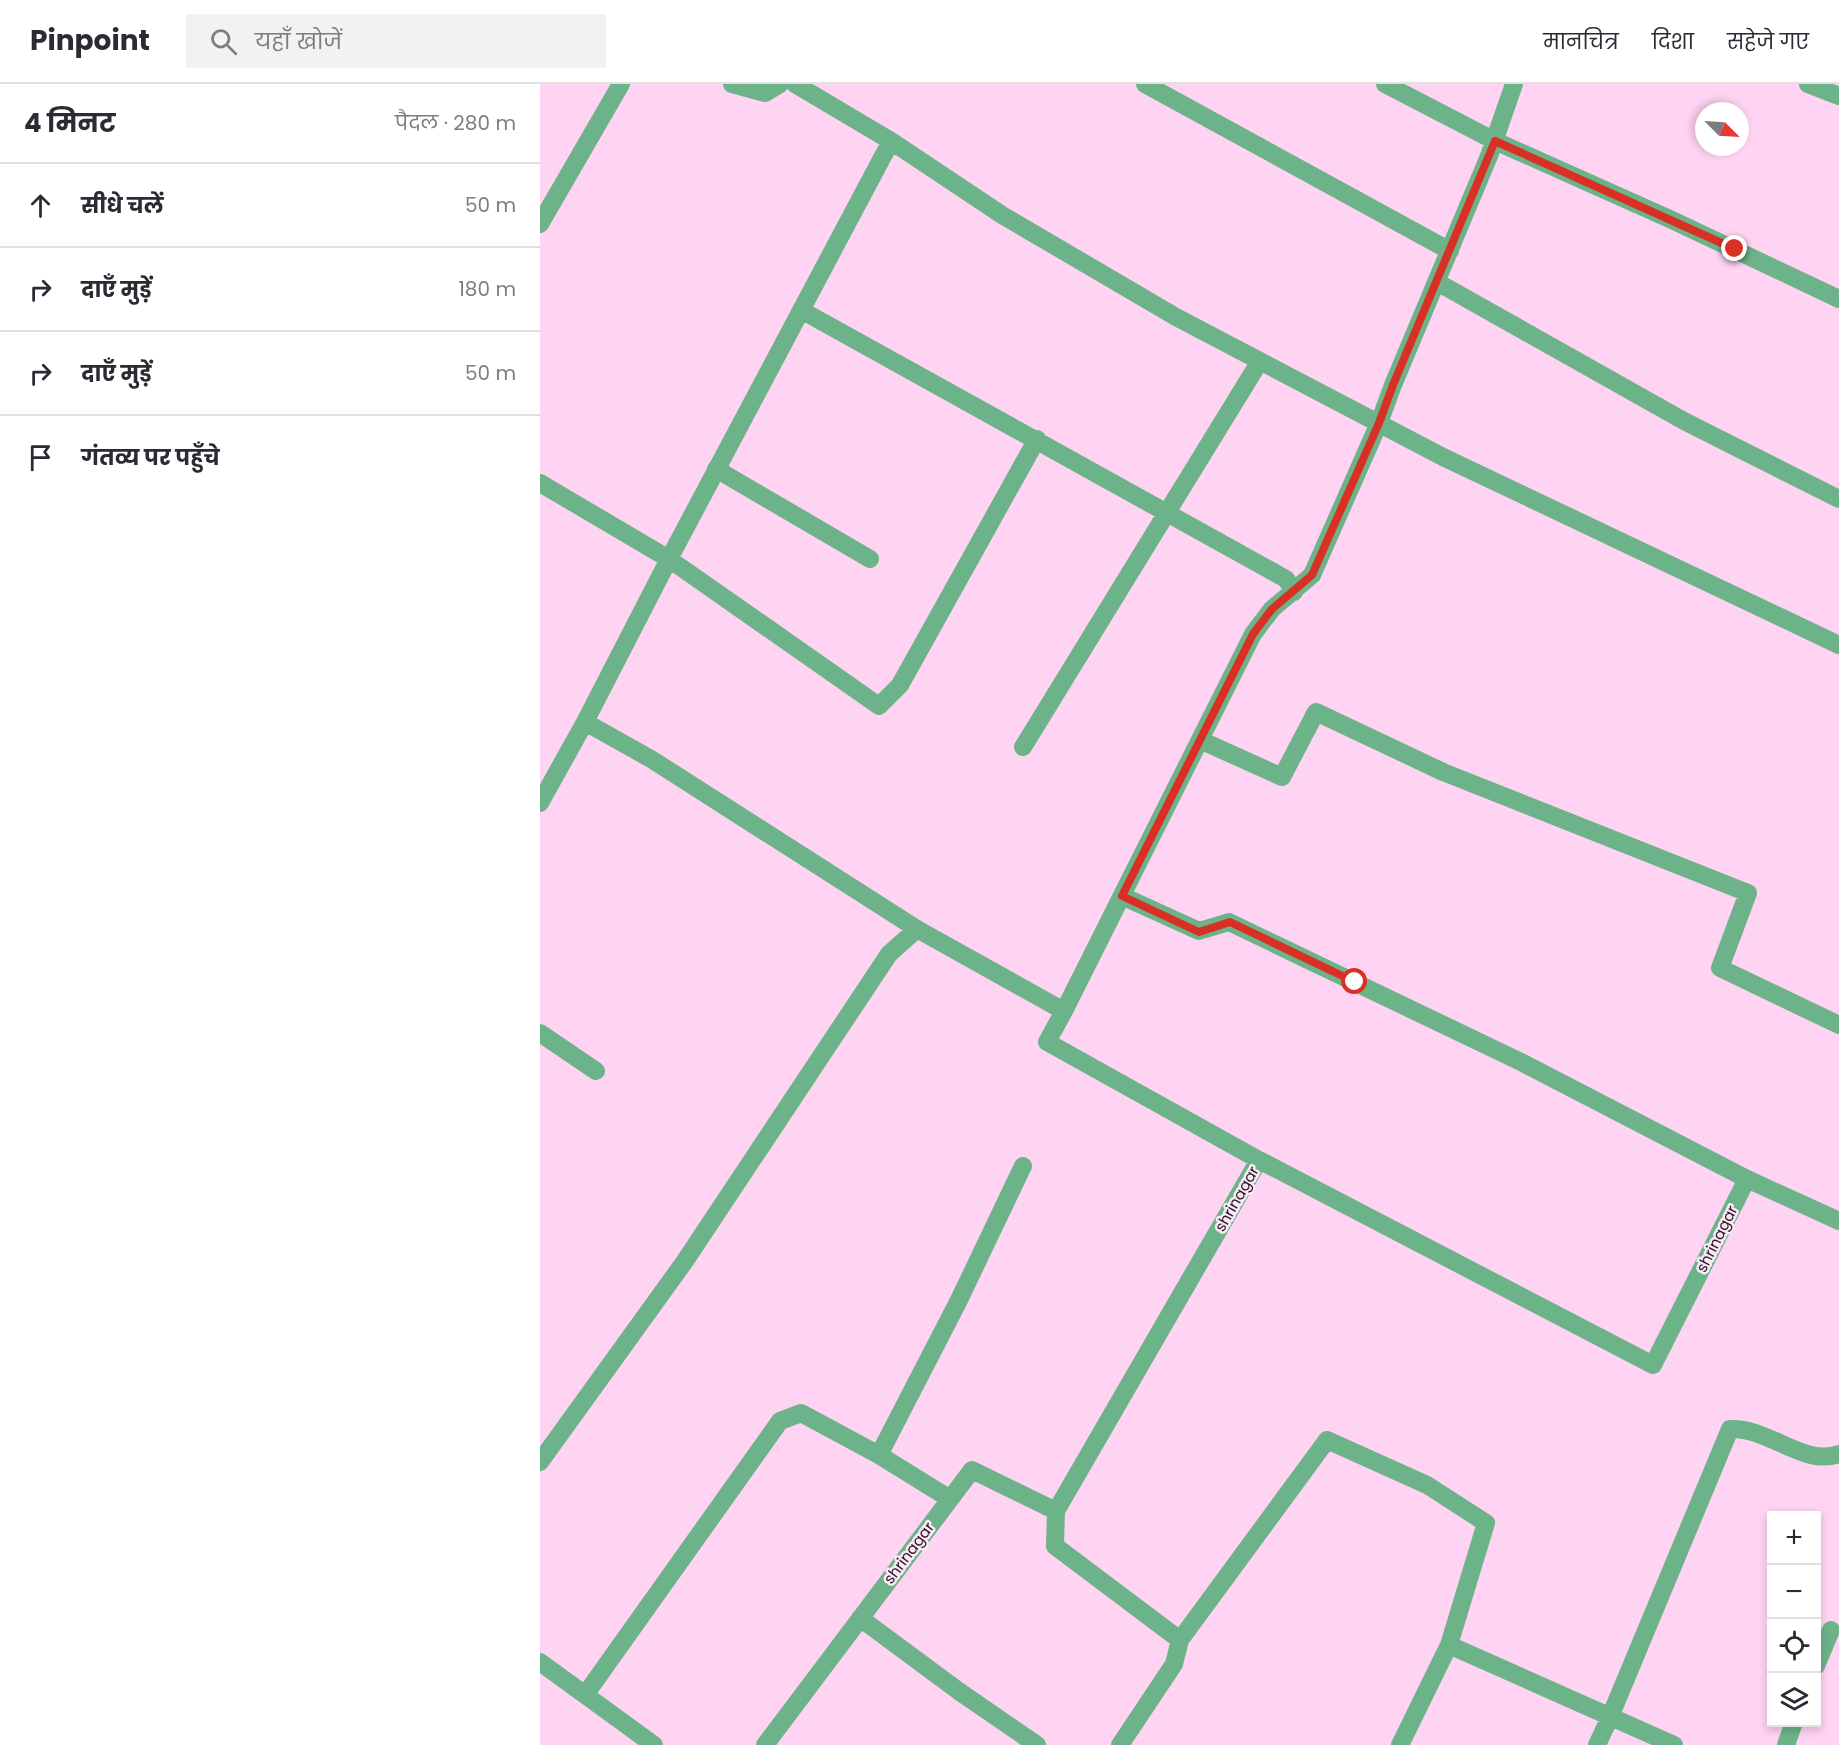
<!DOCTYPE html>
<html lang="hi">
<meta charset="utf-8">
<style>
body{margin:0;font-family:Poppins,"Noto Sans Devanagari",sans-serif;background:#f2f2f3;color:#2b2b33}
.controls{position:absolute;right:18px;bottom:18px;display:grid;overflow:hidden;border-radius:0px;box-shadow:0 3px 9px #0003}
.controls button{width:54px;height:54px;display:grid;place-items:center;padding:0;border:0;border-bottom:2px solid #e1e1e2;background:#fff;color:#2b2b33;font:30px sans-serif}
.compass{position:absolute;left:1155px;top:18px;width:54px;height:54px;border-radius:50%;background:#fff;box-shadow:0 3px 9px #0003;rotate:114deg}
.stop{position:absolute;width:18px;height:18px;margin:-14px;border:4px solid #d93025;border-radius:50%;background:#fff}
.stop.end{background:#d93025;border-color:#fff;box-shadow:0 2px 6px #0008}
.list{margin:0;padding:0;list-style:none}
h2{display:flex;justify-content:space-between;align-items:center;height:78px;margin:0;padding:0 24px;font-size:26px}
h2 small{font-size:20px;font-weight:400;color:#7c7c81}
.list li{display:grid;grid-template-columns:39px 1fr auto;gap:18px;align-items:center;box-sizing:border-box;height:84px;padding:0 24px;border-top:2px solid #e1e1e2}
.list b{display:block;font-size:22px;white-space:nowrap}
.list em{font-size:20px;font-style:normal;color:#7c7c81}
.icon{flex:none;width:33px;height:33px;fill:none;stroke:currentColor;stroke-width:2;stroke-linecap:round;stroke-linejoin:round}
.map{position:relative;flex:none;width:1299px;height:1661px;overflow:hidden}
header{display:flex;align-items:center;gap:36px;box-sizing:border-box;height:84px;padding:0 30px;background:#fff;border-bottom:2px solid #e1e1e2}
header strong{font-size:28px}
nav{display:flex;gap:33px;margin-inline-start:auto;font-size:21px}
.search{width:420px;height:54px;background:#f2f2f3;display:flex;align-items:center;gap:15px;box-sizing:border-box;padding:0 21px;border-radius:0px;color:#7c7c81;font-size:22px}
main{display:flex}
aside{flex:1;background:#fff}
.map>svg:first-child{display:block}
</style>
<header>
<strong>Pinpoint</strong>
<div class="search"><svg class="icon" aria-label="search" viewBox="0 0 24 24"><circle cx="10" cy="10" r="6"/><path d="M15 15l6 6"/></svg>यहाँ खोजें</div>
<nav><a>मानचित्र</a><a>दिशा</a><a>सहेजे गए</a></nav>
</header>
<main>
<aside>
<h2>4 मिनट<small>पैदल · 280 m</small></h2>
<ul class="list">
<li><svg class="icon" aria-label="ahead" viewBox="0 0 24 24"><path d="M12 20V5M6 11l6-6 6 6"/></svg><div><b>सीधे चलें</b></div><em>50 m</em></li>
<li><svg class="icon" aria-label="right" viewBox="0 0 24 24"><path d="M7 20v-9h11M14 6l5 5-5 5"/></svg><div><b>दाएँ मुड़ें</b></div><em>180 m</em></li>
<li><svg class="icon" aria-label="right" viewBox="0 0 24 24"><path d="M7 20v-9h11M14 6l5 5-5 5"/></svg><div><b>दाएँ मुड़ें</b></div><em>50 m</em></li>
<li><svg class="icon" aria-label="arrive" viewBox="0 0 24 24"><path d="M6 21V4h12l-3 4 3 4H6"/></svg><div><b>गंतव्य पर पहुँचे</b></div></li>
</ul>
</aside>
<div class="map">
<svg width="1299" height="1661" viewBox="0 0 1299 1661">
<rect width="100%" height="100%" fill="#ffd3f2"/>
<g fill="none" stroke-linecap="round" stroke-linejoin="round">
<path stroke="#6db389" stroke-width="18" d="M192 0 225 9 240 0
M255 0 351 57 462 131 636 233 903 373 1299 561
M605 0 910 167
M845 0 955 57 1132 136 1299 215
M1268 0 1299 12
M0 140 81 0
M897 198 1144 337 1299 415
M261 226 746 495 754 508
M176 385 330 475
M0 399 129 475 339 622 360 601 497 355
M45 638 111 675 377 845 524 927
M660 656 742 693 776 628 903 688 1208 809 1180 884 1299 941
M483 663 720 277
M0 719 45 638 129 475 351 57
M582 812 659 847 689 838 983 979 1207 1095
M0 949 56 987
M719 1076 507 958 524 927 713 550 732 525 772 491 839 339 853 301 949 72 974 0
M339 1371 419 1216 483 1082
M0 1378 145 1177 349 870 377 845
M516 1427 515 1462 640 1556
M320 1534 420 1608 497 1661
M909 1561 1134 1661
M0 1578 114 1661
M1276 1582 1291 1546
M45 1611 240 1337 261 1329 339 1371 410 1415
M225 1661 432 1386 516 1427 719 1076 1113 1281 1207 1095 1299 1137
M580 1661 634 1580 640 1556 787 1356 887 1401 946 1439 909 1561 860 1661
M1057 1661 1070 1633 1190 1345C1228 1343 1264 1383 1299 1370
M1246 1661 1254 1638"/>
</g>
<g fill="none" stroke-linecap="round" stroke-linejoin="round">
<path stroke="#d93025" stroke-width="8" d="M815 898 690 838 659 848 582 812 713 550 732 525 772 491 839 339 853 301 955 57 1195 165"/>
</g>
<g text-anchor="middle" stroke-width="5" stroke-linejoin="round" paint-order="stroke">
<g font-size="15" fill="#2d1326" stroke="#f9ebf5">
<text transform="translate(697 1115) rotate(-60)" y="5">shrinagar</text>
<text transform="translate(1177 1155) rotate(-63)" y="5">shrinagar</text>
<text transform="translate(369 1469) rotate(-53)" y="5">shrinagar</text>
</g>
</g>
</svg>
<div class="controls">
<button>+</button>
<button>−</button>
<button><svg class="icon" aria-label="locate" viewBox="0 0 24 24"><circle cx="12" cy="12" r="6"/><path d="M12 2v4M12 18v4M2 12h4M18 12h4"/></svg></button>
<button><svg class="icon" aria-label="layers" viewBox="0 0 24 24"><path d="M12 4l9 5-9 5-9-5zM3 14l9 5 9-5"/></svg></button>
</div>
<svg class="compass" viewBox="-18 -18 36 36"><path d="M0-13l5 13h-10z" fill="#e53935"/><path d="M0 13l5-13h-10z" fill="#7c7c81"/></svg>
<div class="stop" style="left:815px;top:898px"></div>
<div class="stop end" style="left:1195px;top:165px"></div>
</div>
</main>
